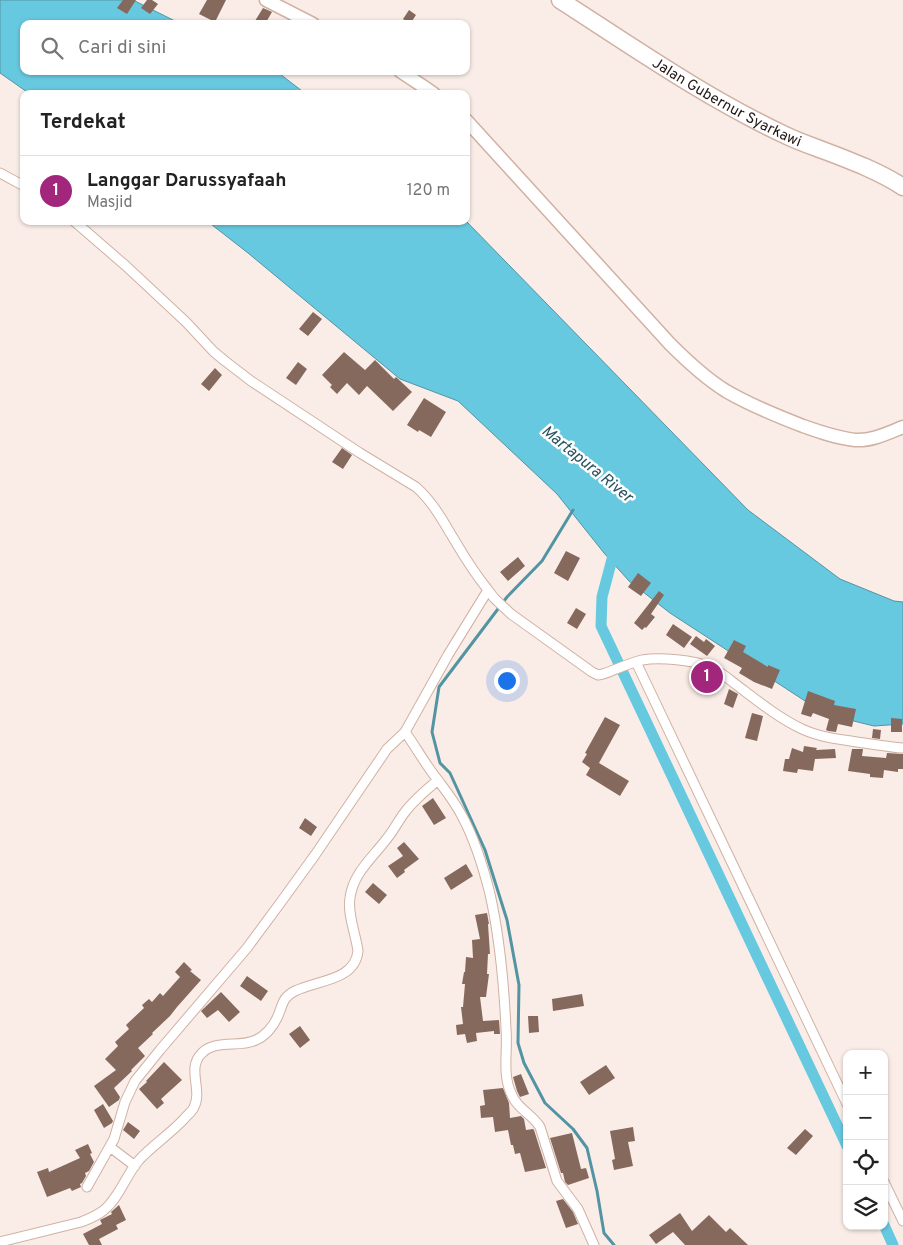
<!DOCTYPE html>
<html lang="id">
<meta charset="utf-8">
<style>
body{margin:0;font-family:Overpass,sans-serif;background:#f2f2f2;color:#222}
.controls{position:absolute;right:15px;bottom:15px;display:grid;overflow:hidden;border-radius:10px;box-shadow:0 1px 4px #0004}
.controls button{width:45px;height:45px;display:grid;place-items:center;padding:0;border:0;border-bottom:1px solid #e0e0e0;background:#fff;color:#222;font:25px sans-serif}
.you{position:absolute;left:506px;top:680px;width:18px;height:18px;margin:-12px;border:4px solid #fff;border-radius:50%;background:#1a73e8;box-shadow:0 0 0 8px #1a73e833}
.badge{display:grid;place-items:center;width:32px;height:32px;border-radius:50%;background:#a2277c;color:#fff;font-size:16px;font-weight:700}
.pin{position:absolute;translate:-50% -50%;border:2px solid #fff;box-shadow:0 1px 5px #0006}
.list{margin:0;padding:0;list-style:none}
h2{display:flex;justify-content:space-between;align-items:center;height:65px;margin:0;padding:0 20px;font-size:21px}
h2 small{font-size:16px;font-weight:400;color:#767676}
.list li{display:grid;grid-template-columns:32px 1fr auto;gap:15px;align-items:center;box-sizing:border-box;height:70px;padding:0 20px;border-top:1px solid #e0e0e0}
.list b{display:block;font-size:19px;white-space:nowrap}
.list p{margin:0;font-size:16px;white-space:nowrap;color:#767676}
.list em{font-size:16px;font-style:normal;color:#767676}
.icon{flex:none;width:28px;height:28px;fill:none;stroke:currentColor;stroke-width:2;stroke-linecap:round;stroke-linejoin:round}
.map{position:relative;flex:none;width:903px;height:1245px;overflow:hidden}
.search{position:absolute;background:#fff;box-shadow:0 1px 4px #0004;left:20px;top:20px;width:450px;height:55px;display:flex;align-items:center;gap:12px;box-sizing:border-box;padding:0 18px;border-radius:10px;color:#767676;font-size:19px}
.panel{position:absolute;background:#fff;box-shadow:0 1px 4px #0004;left:20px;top:90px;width:450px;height:135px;border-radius:10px}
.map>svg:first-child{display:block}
</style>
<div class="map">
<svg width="903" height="1245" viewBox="0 0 903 1245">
<rect width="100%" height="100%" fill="#faede8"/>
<path fill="#67c9e0" stroke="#5394a3" d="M0 0H133L181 24H24V71H276L306 94H30L0 73Z
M207 221H466L748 510 840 579 894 601 903 602V724L874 726 825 714 670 613 629 581 604 553 557 494 458 401 400 379 248 253Z"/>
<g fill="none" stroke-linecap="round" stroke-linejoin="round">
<path stroke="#5394a3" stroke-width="3" d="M573 510 542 561 507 597 439 687 432 732 440 763 450 773 485 850 507 920 519 985 518 1043 524 1063 545 1103 573 1129 587 1148 597 1191 604 1233 614 1245"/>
<path stroke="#67c9e0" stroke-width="11" d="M615 548 602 597 601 626 847 1146
M884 1225 893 1245"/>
</g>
<path fill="#85695d" d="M123 0H136L127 14 117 8Z
M147 0H152L158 4 150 14 141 8Z
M207 0H226L215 22 199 14Z
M263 8 272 12 265 24H253Z
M409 10 416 15 410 24 403 19Z
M313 312 322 319 308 336 299 329Z
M344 352 365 370 375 360 394 379 396 377 412 392 393 411 367 386 359 395 347 383 337 394 330 387 332 385 322 375Z
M298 362 307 369 296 385 286 378Z
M215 368 222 375 209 391 201 384Z
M424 398 446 412 431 437 419 430 418 432 407 425Z
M342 448 352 455 343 469 332 462Z
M566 551 580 558 568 581 554 573Z
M518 557 525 566 508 581 500 572Z
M638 573 651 583 641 596 628 587Z
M659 591 664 595 651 614 655 617 646 628 645 627 642 630 634 623Z
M576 608 586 614 577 629 567 623Z
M673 624 692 637 684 648 666 635Z
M696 636 704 642 706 639 715 646 707 656 690 644Z
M734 640 746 646 743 652 768 667V665L780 670 772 689 754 682 739 673 742 668 724 658Z
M702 671 715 676 711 687 697 681Z
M729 689 738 694 733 708 724 704Z
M808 691 835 701 834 705 856 709 852 727 838 724 836 732 828 731 826 730 829 719 813 713 811 717 801 714Z
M752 713 763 716 757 741 745 738Z
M605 717 620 725 599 763 629 781 620 796 586 775 590 768 582 762 587 754 585 753Z
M891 718 902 719V732H891Z
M873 729 881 730 880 739 872 738Z
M804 746 817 748 816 750 835 749 836 758 815 759 813 771 798 769 797 773 783 771 785 759H789L792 748 803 752Z
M852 749H863L862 756 886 758 887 753 903 754V769H898V772L884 770 883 778 870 777V774L848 771Z
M433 798 446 818 434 825 422 806Z
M305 818 317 827 311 836 299 828Z
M404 842 419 859 404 870 405 872 397 878 388 866 403 856 397 848Z
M466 864 473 876 451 890 444 878Z
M373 883 387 895 379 904 365 892Z
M487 913 489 924H488L490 954H488L487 974H489L486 997H480L483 1021 499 1020 500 1034H494V1031L476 1033 477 1041 467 1043 465 1034 457 1035 456 1025 463 1024 461 1007H463L465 984H462L464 972H465L466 957 473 958 472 940 480 939 475 915Z
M184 962 192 970 190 971 201 980 177 1007 170 1016 152 1033 153 1034 138 1048 145 1056 131 1070 132 1071 114 1088 120 1097 119 1100 109 1107 94 1086 116 1070 105 1059 118 1046 115 1042 129 1029 126 1025 144 1008 142 1005 149 999 152 1002 160 993 163 996 180 977 175 972Z
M247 976 268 991 261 1001 240 986Z
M221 992 240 1012 229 1022 218 1010 207 1018 201 1011Z
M582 994 584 1006 553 1011 552 999Z
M528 1016H538L539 1032 529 1033Z
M300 1026 310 1040 300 1048 289 1034Z
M164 1062 182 1080 161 1099 164 1103 157 1109 139 1089 147 1082 146 1081Z
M606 1065 615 1078 589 1095 580 1082Z
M521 1074 529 1094 520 1097 517 1091 513 1077Z
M503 1088 509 1103 510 1118 521 1116 524 1119 526 1130 533 1129 534 1130 546 1168 525 1172 520 1153 515 1154 513 1145H511L508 1130 495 1132 493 1117 481 1118 480 1106 485 1105 483 1090Z
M103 1104 113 1121 112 1123 104 1128 94 1110Z
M128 1122 140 1131 134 1139 123 1130Z
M633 1127 635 1141 628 1142 633 1166 614 1170 612 1160 615 1159 610 1131Z
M805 1129 813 1136 796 1155 787 1148Z
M572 1133 581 1169 586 1168 589 1178 568 1185 565 1182 563 1173H561L550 1138Z
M88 1144 92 1153 90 1154 94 1162 89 1171 85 1173 86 1176 82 1183 80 1184 81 1187 72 1191 70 1188 47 1197 37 1172 48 1168 49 1172 80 1158 75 1150Z
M563 1199 573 1212 578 1224 566 1228 556 1201Z
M119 1205 126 1220 116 1225 118 1229 99 1239 102 1245H89L83 1234 102 1224 100 1220 112 1214 111 1212Z
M680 1213 692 1231 709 1215 726 1232 730 1228 748 1245H685L673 1232 656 1244 649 1235Z"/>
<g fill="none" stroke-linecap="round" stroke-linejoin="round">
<g stroke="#d0b1a3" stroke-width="11">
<path id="street" d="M0 173 24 186
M74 221 126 266 186 322 214 352 225 361 251 381 360 453 416 487C433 502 443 521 455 541 465 558 476 575 488 590
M636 662 847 1104
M110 1147 135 1166
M884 1182 903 1221
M87 1187 114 1139 125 1102 135 1081 160 1050 247 948 281 902 315 855 387 749 405 732
M0 1242 81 1222C89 1219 97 1216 104 1210 119 1198 126 1175 139 1160 153 1145 170 1134 184 1119 187 1115 192 1112 194 1107 203 1090 186 1068 202 1053 216 1039 240 1048 256 1040 265 1036 273 1027 277 1018 283 1006 281 998 295 991 317 980 355 981 358 951 356 935 347 913 350 898 353 874 371 859 385 841 393 832 398 821 405 812 414 800 426 790 438 780
M594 1245 578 1209 557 1181 540 1127C532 1114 517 1109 511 1093 502 1074 508 1050 506 1029 504 984 500 939 490 894 484 870 474 838 462 816 455 802 446 791 437 779 425 764 416 747 405 732L448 655 488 590 494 598 511 614 592 672 598 675 603 674C615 670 629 663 642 660 660 657 694 660 710 667 720 671 730 680 738 686 759 702 779 718 802 729 819 737 838 739 857 742 873 744 888 747 903 748"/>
</g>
<g stroke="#d0b1a3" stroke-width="15">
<path id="secondary" d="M266 0 313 24
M400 71 424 87 434 94
M466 120 670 344C687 361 705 378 726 391 750 405 777 416 803 426 820 432 837 438 855 440 872 441 888 433 903 427"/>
</g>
<g stroke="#d0b1a3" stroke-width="19">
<g id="highway">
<path id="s1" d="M560 0C633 47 706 98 785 135 795 140 806 144 817 148 846 159 877 170 903 187"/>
</g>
</g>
<use href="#street" stroke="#fff" stroke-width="9"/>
<use href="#secondary" stroke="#fff" stroke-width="12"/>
<use href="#highway" stroke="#fff" stroke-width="16"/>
</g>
<g text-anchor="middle" stroke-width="5" stroke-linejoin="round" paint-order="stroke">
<g font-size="15" fill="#241914" stroke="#fefefe">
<text dy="5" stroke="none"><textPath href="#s1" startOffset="196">Jalan Gubernur Syarkawi</textPath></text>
</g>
<g font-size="16" font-style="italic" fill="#28535e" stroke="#fefefe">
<text transform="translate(588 463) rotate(39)" y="6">Martapura River</text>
</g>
</g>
</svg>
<div class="controls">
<button>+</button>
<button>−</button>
<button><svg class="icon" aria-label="locate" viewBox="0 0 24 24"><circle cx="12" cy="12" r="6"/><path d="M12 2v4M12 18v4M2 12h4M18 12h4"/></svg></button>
<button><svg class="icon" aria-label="layers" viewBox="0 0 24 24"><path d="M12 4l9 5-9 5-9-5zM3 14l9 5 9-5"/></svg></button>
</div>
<div class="you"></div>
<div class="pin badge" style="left:707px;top:677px">1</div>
<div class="search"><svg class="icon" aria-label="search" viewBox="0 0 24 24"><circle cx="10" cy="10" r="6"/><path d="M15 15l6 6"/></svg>Cari di sini</div>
<section class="panel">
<h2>Terdekat<small></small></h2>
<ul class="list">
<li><span class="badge">1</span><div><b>Langgar Darussyafaah</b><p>Masjid</p></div><em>120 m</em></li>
</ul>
</section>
</div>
